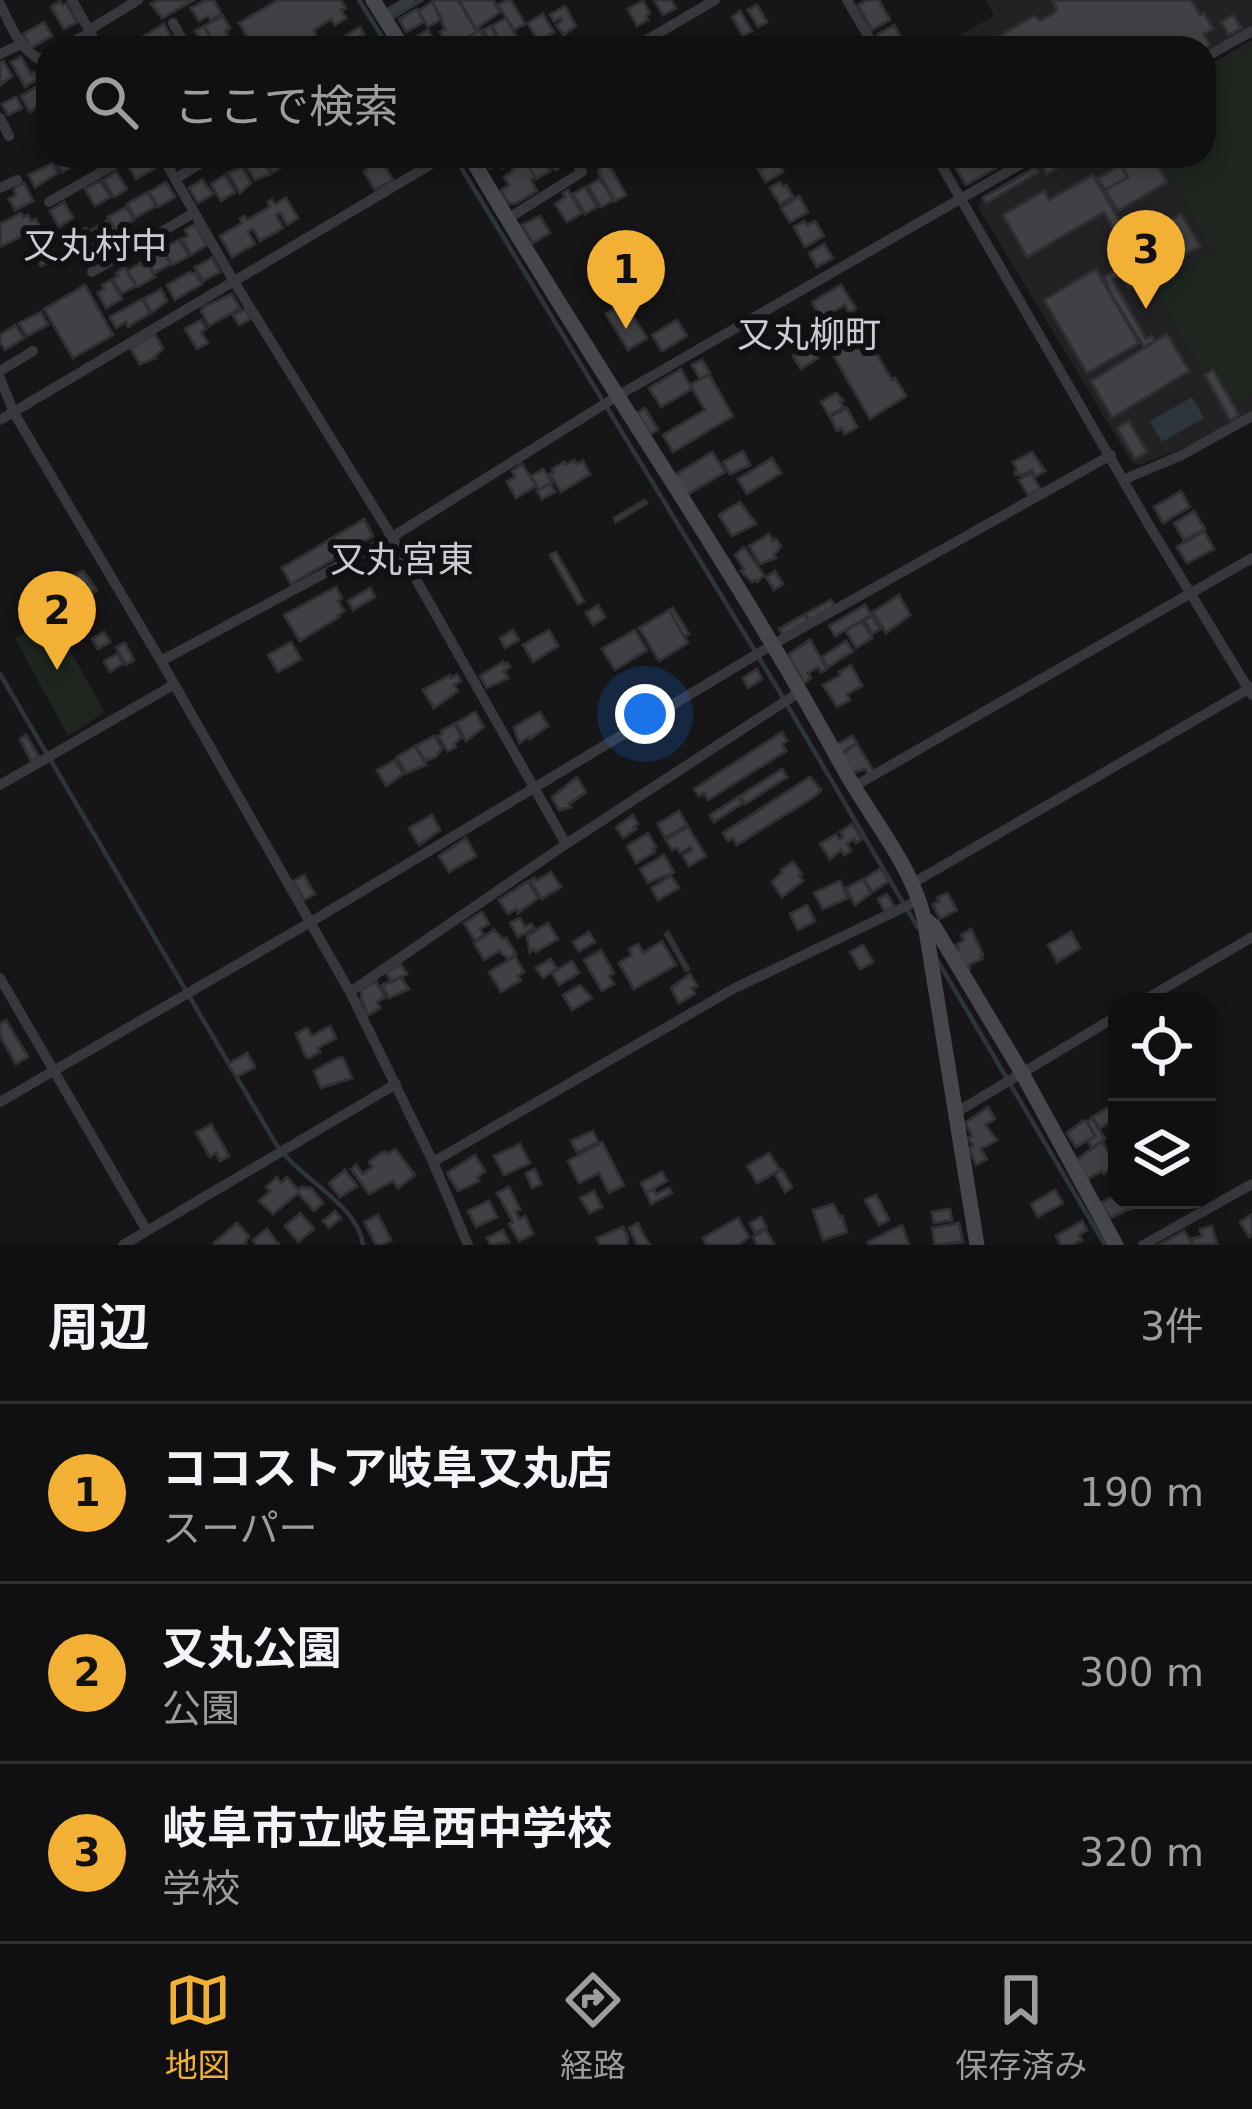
<!DOCTYPE html>
<html lang="ja">
<meta charset="utf-8">
<style>
body{margin:0;font-family:"DejaVu Sans","Noto Sans JP",sans-serif;background:#1e1e20;color:#f1f3f6}
.controls{position:absolute;right:36px;bottom:36px;display:grid;overflow:hidden;border-radius:24px;box-shadow:0 6px 18px #0003}
.controls button{width:108px;height:108px;display:grid;place-items:center;padding:0;border:0;border-bottom:3px solid #303032;background:#101012;color:#f1f3f6;font:60px sans-serif}
.you{position:absolute;left:645px;top:714px;width:42px;height:42px;margin:-30px;border:9px solid #fff;border-radius:50%;background:#1a73e8;box-shadow:0 0 0 18px #1a73e833}
.badge{display:grid;place-items:center;width:78px;height:78px;border-radius:50%;background:#f2b134;color:#111;font-size:39px;font-weight:700}
.pin{position:absolute;translate:-50% -99px;filter:drop-shadow(0 3px 6px #0008)}
.pin::after{content:'';position:absolute;top:63px;width:42px;height:36px;background:inherit;clip-path:polygon(0 0,100% 0,50% 100%)}
.list{margin:0;padding:0;list-style:none}
h2{display:flex;justify-content:space-between;align-items:center;height:156px;margin:0;padding:0 48px;font-size:51px}
h2 small{font-size:39px;font-weight:400;color:#9c9d9f}
.list li{display:grid;grid-template-columns:78px 1fr auto;gap:36px;align-items:center;box-sizing:border-box;height:180px;padding:0 48px;border-top:3px solid #303032}
.list b{display:block;font-size:45px;white-space:nowrap}
.list p{margin:0;font-size:39px;white-space:nowrap;color:#9c9d9f}
.list em{font-size:39px;font-style:normal;color:#9c9d9f}
.icon{flex:none;width:66px;height:66px;fill:none;stroke:currentColor;stroke-width:2;stroke-linecap:round;stroke-linejoin:round}
.map{position:relative;flex:none;width:1252px;height:1245px;overflow:hidden}
.search{position:absolute;background:#101012;box-shadow:0 6px 18px #0003;left:36px;right:36px;top:36px;height:132px;display:flex;align-items:center;gap:30px;box-sizing:border-box;padding:0 42px;border-radius:36px;color:#9c9d9f;font-size:45px}
.sheet{height:696px;background:#101012}
nav{display:flex;justify-content:space-around;align-items:center;box-sizing:border-box;height:168px;border-top:3px solid #303032;background:#101012;font-size:33px;color:#9c9d9f}
nav a{display:grid;justify-items:center;gap:6px}
nav .on{color:#f2b134}
.map>svg:first-child{display:block}
</style>
<div class="map">
<svg width="1252" height="1245" viewBox="0 0 1252 1245">
<rect width="100%" height="100%" fill="#161618"/>
<path fill="#222225" d="M986 0H1252V26L1204 53V48H936L994 16Z
M1252 40V411L1191 445 1139 465 1131 462 978 207 982 196 1051 156H1204V68Z"/>
<path fill="#1e261f" d="M1252 45V395L1237 404 1214 366 1202 372 1153 286 1213 251 1158 156H1204V73Z
M51 617 105 712 68 736 15 638Z"/>
<path fill="#2c353c" d="M1192 397 1204 418 1162 442 1150 421Z"/>
<g fill="none" stroke-linecap="round" stroke-linejoin="round">
<path stroke="#2c353c" stroke-width="4.5" d="M359 0 389 48
M391 18 421 0
M454 156 772 679 918 928
M0 674 276 1144C298 1178 359 1205 363 1245
M936 958 1105 1245"/>
</g>
<path fill="#404145" stroke="#303034" stroke-width="3" d="M159 0H194L162 18 151 4Z
M206 0H214L221 14 211 20 208 16 199 21 191 8Z
M278 0H341L346 8 341 10 346 18 335 25 331 19 314 30 316 35 296 47 293 42 283 48H254L239 23Z
M436 0H458L477 32 449 48 440 32 445 29 432 2Z
M459 0H493L500 12 476 29Z
M507 0H511L525 24 514 30 498 5Z
M654 0H671L676 8 663 15Z
M867 0H879L890 20 872 30 858 5Z
M1052 0H1191L1200 15 1204 13 1213 29 1204 34 1210 45 1204 49 1136 48 1133 43 1125 48H979L1034 16 1040 21 1054 13 1057 9Z
M60 1 62 5 66 3 77 22 64 29 51 7Z
M643 1 650 13 646 16 648 20 637 26 628 9Z
M432 2 442 19 428 27 418 11Z
M757 5 767 22 758 27 748 10Z
M565 6 576 26 564 35 556 25 562 21 560 18 554 21 550 15Z
M417 9 424 22 406 32 399 19Z
M740 11 752 31 743 36 732 17Z
M543 14 554 32 538 41 528 23Z
M1233 15 1241 28 1229 35 1221 22Z
M223 16 230 28 225 31 228 35 214 43 204 26Z
M506 18 518 39 504 47 492 26Z
M44 22 52 36 31 48 23 34Z
M164 24 170 35 155 48H144L139 39Z
M894 25 905 44 898 48H885L877 35Z
M204 26 217 48H197L193 41 199 37 195 31Z
M491 26 500 43 492 47 483 30Z
M360 27 364 34 340 48H325Z
M428 30 434 41 422 48H414L410 40Z
M480 30 489 45 486 48H461L458 43Z
M21 57 31 74 34 72 38 79 25 87 11 62Z
M3 61 12 76 0 85V63Z
M39 85 47 98 30 112 21 96Z
M16 97 22 108 8 115 2 104Z
M63 156H78L81 161 62 172 55 160Z
M261 156 270 174 255 180 245 164Z
M264 156H282L287 164 273 172Z
M365 156H379L393 180 375 190 364 172 367 170 364 165 369 163Z
M483 156H505L510 164 502 168 499 163 490 168Z
M533 156H544L551 167 548 168 550 171 536 179 525 160Z
M546 156H564L567 162 555 170Z
M755 156H778L758 168 752 158Z
M949 156H1017L966 185Z
M1056 156H1061L1065 163 1047 174 1042 164Z
M1136 156H1152L1167 182 1118 211 1105 190 1128 177 1121 165Z
M147 157 154 169 136 179 128 165Z
M524 159 535 177 531 180 537 191 515 204 508 203 501 190 509 185 504 177 512 172 514 165Z
M606 160 626 195 615 201 598 172 600 170 597 165Z
M774 160H779L783 172 766 182 759 171Z
M53 163 58 173 35 187 29 175Z
M1121 165 1128 177 1105 190 1098 178Z
M242 167 251 183 240 193 228 173Z
M1036 167 1039 172 986 203 983 198Z
M116 172 127 189 114 197 103 180Z
M225 175 235 192 221 201 211 184Z
M1093 175 1132 242 1181 214 1200 246 1129 288 1109 255 1124 247 1104 212 1027 257 1003 215 1044 191 1049 200Z
M600 179 613 200 601 207 588 186Z
M202 180 213 194 198 203 189 188Z
M100 181 110 197 95 206 85 189Z
M166 182 175 197 158 207 149 192Z
M780 182 783 187 786 185 793 197 780 204 770 188Z
M24 183 33 201 15 210 9 199 16 195 14 190 17 186Z
M585 187 597 207 585 214 573 194Z
M568 190 582 213 567 222 555 204 565 197 563 193Z
M148 192 156 206 135 218 127 204Z
M799 196 808 212 790 222 781 208Z
M286 198 298 218 287 225 280 213 276 215 283 228 260 241 253 229 248 232 255 244 232 257 220 236 242 223 240 219 245 216 247 220 270 207 268 202 272 200 275 204Z
M64 202 73 218 59 227 50 211Z
M126 207 134 220 116 231 108 217Z
M21 213 23 217 28 215 31 221 36 219 56 259 41 266 26 234 0 247V224Z
M540 216 550 233 533 243 522 225Z
M109 219 116 231 95 243 88 232Z
M804 221 807 225 815 221 824 236 805 247 794 227Z
M195 224 207 245 191 255 182 239 188 236 185 230Z
M86 228 94 242 75 254 66 239Z
M179 240 189 256 172 265 163 249Z
M824 244 833 258 817 267 809 253Z
M162 248 171 264 154 273 147 261 154 257 152 254Z
M212 258 220 272 203 281 195 267Z
M141 263 144 267 148 265 155 277 137 287 127 271Z
M125 267 136 286 121 294 113 279 118 276 116 273Z
M1096 269 1139 343 1087 373 1044 300Z
M1117 269 1121 274 1112 279 1146 339 1152 336 1155 341 1144 347 1106 286 1108 285 1104 277Z
M190 272 192 274 195 273 202 284 175 300 167 285Z
M111 280 122 299 106 308 98 293 104 289 102 285Z
M85 285 113 335 73 358 44 309Z
M841 285 856 309 849 313 845 305 821 319 812 302Z
M161 289 167 301 151 313 143 299Z
M232 294 240 308 209 326 201 311 204 307Z
M142 299 150 313 128 327 126 322 116 328 110 317Z
M624 302 647 338 628 350 606 314Z
M245 309 251 319 239 325 233 315Z
M41 312 48 325 27 336 19 323Z
M790 315 797 327 782 335 775 323Z
M201 320 206 329 201 332 208 343 197 349 185 329Z
M677 320 687 336 662 351 652 335Z
M857 322 892 380 895 378 906 396 870 419 825 341Z
M15 325 24 338 5 350 0 342V335Z
M155 334 163 349 155 356 156 358 140 364 130 348Z
M1167 334 1189 371 1112 418 1091 381Z
M806 345 808 348 811 346 818 358 801 369 793 356Z
M702 360 710 373 700 379 692 365Z
M681 369 692 389 661 407 649 388Z
M1213 370 1239 415 1230 420 1205 375Z
M709 374 733 416 673 452 663 435 705 410 690 385Z
M836 393 843 400 840 401 844 407 829 416 821 402Z
M645 408 658 430 650 434 637 413Z
M847 408 857 427 845 434 841 428 837 431 830 417Z
M1129 421 1147 452 1135 459 1117 428Z
M743 451 750 465 730 474 723 462Z
M712 452 725 472 687 495 675 475Z
M1032 452 1045 471 1035 477 1032 470 1021 476 1020 474 1016 475 1015 472 1017 470 1013 462Z
M772 458 781 473 747 494 738 479Z
M574 460 577 464 583 461 590 474 561 492 550 474 554 472 552 469 564 462 566 465Z
M522 464 536 486 516 498 507 482 515 477 512 471Z
M543 469 552 482 539 490 531 476Z
M1031 473 1040 489 1028 495 1019 480Z
M550 483 555 492 542 499 537 491Z
M1181 491 1190 507 1163 523 1154 507Z
M645 500 647 503 616 522 614 518Z
M740 502 756 524 732 536 719 515Z
M1194 511 1205 529 1184 540 1174 523Z
M364 519 373 536 291 584 282 568Z
M1204 531 1214 549 1187 563 1177 547Z
M769 534 773 541 776 539 781 546 774 555 776 558 760 564 749 546Z
M744 547 764 575 757 582 756 580 752 582 741 571 744 569 735 555Z
M556 552 584 601 578 604 550 555Z
M83 571 97 590 78 603 69 588 74 581 71 577Z
M775 571 783 584 774 590 766 577Z
M336 587 342 598 338 601 344 611 338 615 339 617 300 641 284 615Z
M370 588 375 597 353 610 348 601Z
M899 595 910 615 886 633 873 612Z
M831 600 837 610 811 624 805 614Z
M598 605 605 617 593 625 586 613Z
M865 605 871 615 835 636 829 626Z
M673 608 689 634 684 636 669 610Z
M669 610 688 643 659 661 639 628Z
M805 614 811 625 785 639 779 629Z
M872 616 880 629 872 634 864 620Z
M862 621 872 638 856 648 846 631Z
M513 630 519 640 505 648 500 638Z
M549 630 558 646 533 662 523 645Z
M635 630 647 650 615 670 602 649Z
M104 632 110 642 98 649 92 639Z
M810 640 827 669 821 672 818 667 808 673 811 678 804 683 788 655Z
M846 641 853 651 828 667 822 657Z
M291 642 301 659 278 672 268 655Z
M125 643 134 660 126 665 116 647Z
M117 654 123 664 110 672 104 661Z
M503 662 504 665 507 663 510 667 504 671 508 678 487 688 480 676Z
M851 665 862 686 847 694 850 700 837 707 823 685 841 675 839 672Z
M757 669 762 679 748 688 743 678Z
M450 675 451 678 457 675 461 681 454 685 458 691 434 708 423 690Z
M475 712 484 727 466 741 456 723Z
M540 712 548 726 530 739 529 737 519 743 514 727Z
M454 724 462 737 454 744 456 747 448 751 438 736 442 734 441 731Z
M782 732 787 741 782 744 786 751 708 800 704 793 699 796 694 789Z
M26 735 39 757 31 761 20 739Z
M434 736 442 749 436 757 425 761 416 746Z
M852 736 857 743 841 753 836 745Z
M857 744 874 772 869 775 865 769 853 773 842 754Z
M415 746 426 765 406 773 397 757Z
M395 760 403 774 386 786 377 770Z
M782 769 787 777 745 804 740 796Z
M577 777 586 792 569 804 571 807 559 810 552 797Z
M810 777 821 790 815 796 737 845 733 838 728 841 723 833Z
M738 797 743 803 714 822 710 815Z
M679 811 687 825 665 838 658 824Z
M432 815 440 830 419 845 409 828Z
M633 815 638 824 634 827 636 829 623 838 616 827Z
M852 824 862 839 856 843 854 839 847 844 851 851 844 855 841 850 830 859 820 844 836 834 839 839 843 837 840 832Z
M688 827 706 856 689 866 683 856 692 850 690 847 680 853 677 848 672 850 666 840Z
M648 833 656 847 653 849 655 852 636 863 627 846Z
M466 838 476 856 449 872 439 856Z
M664 855 674 872 648 883 640 869Z
M793 862 802 874 799 875 803 881 782 897 772 882 782 872 781 870Z
M881 868 889 881 872 892 864 879Z
M551 872 561 887 542 899 530 881 534 878 536 881Z
M304 875 315 894 304 900 293 881Z
M671 876 679 888 658 900 651 888Z
M863 879 871 893 855 905 846 888Z
M528 881 538 898 518 913 516 909 508 914 499 900Z
M840 881 848 898 823 909 814 893Z
M947 893 957 910 940 919 933 905 939 901 937 898Z
M887 894 894 906 885 912 878 899Z
M807 905 815 921 798 930 790 914Z
M482 912 489 924 480 929 484 935 475 941 464 923Z
M520 918 525 927 531 924 534 928 518 937 510 923Z
M548 923 558 939 536 952 534 949 530 952 527 936Z
M971 929 983 955 980 956 982 959 968 965 970 969 966 971 956 951 959 949 956 945 964 940 961 935Z
M494 930 503 939 506 938 516 954 508 959 499 951 484 960 474 943Z
M589 932 595 942 579 951 573 942Z
M668 932 689 969 686 971 665 934Z
M1071 932 1080 948 1057 962 1048 945Z
M662 941 676 965 634 989 619 963 632 955 629 949 638 944 643 953Z
M863 945 873 962 860 969 850 952Z
M601 950 614 973 609 976 614 984 602 991 584 960Z
M515 956 524 972 518 976 521 980 501 992 489 972Z
M550 959 557 968 543 978 536 968Z
M572 961 579 973 559 985 552 973Z
M401 964 407 974 392 982 386 973Z
M690 974 697 986 692 988 695 994 679 1003 671 988Z
M401 977 409 989 389 998 382 985Z
M376 981 385 997 377 1002 380 1008 368 1015 361 999V990Z
M580 985 592 998 572 1010 563 995Z
M6 1020 28 1057 16 1064 0 1036V1024Z
M330 1026 336 1038 318 1048 320 1052 309 1058 305 1055 296 1034 307 1028 312 1036Z
M247 1053 255 1067 236 1077 228 1064Z
M338 1058H343L352 1078 321 1088 314 1071Z
M1114 1104 1117 1118 1099 1129 1092 1117Z
M988 1107 995 1119 985 1125 997 1140 981 1149 987 1159 976 1165 969 1148 973 1146 968 1138 972 1136 965 1123Z
M1093 1118 1105 1139 1092 1149 1088 1141 1095 1136 1087 1122Z
M1083 1121H1087L1095 1136 1076 1147 1067 1133Z
M211 1124 229 1156 220 1161 216 1153 210 1157 196 1133Z
M593 1131 598 1142 577 1152 571 1141Z
M1102 1141 1115 1164 1104 1174 1102 1171 1088 1179 1077 1160Z
M602 1142 624 1185 609 1193 599 1173 579 1183 568 1161Z
M520 1144 530 1163 504 1175 494 1156Z
M395 1149 415 1175 398 1188 393 1181 369 1194 351 1169 356 1165 363 1174 372 1167 369 1162 381 1153 386 1152 388 1154Z
M769 1153 780 1170 757 1183 747 1166Z
M475 1155 485 1171 477 1178 479 1181 458 1191 447 1173Z
M535 1169 541 1184 532 1188 526 1173Z
M345 1170 357 1186 340 1197 329 1183Z
M782 1170 792 1187 785 1192 775 1174Z
M662 1172 667 1181 646 1193 641 1183Z
M277 1177 281 1183 287 1177 298 1190 302 1187 311 1188 323 1203 314 1211 298 1193 273 1214 259 1201 270 1191 266 1187Z
M509 1187 520 1209 516 1211 519 1219 525 1216 533 1234 519 1241 509 1224 513 1222 497 1193Z
M669 1188 672 1193 651 1204 646 1193 654 1189 656 1194Z
M1055 1190 1063 1203 1038 1217 1031 1204Z
M594 1191 602 1207 590 1213 580 1198Z
M1117 1194V1200H1133L1131 1201 1134 1207 1110 1218 1101 1203Z
M876 1195 889 1220 879 1225 865 1200Z
M489 1201 497 1217 476 1227 468 1211Z
M833 1204 840 1217 842 1216 847 1232 823 1240 813 1210Z
M950 1209 952 1220 934 1223 932 1212Z
M335 1211 341 1218 329 1228 323 1221Z
M300 1213 314 1229 298 1242 285 1226Z
M1252 1214V1235L1249 1237 1240 1222Z
M378 1215 391 1240 382 1245H376L364 1222Z
M761 1217 766 1227 755 1233 750 1223Z
M738 1218 749 1237 738 1245H707L703 1238Z
M1082 1221 1087 1230 1079 1235 1082 1240 1072 1245H1061L1056 1236Z
M237 1223 249 1236 245 1243 246 1245H216L214 1243Z
M638 1223 643 1234 650 1245H637L629 1228Z
M959 1223 963 1242 935 1245 932 1228Z
M902 1225 909 1245H870L868 1242Z
M1212 1226 1217 1244 1193 1245 1191 1239 1202 1236 1200 1229Z
M623 1227 628 1237 627 1245H600L597 1238Z
M267 1229 279 1245H257L253 1240Z
M503 1230 509 1242 491 1245 487 1238Z
M766 1230 774 1245H757L753 1237Z
M1184 1231 1191 1242 1189 1245H1159Z"/>
<g fill="none" stroke-linecap="round" stroke-linejoin="round">
<path stroke="#37383d" stroke-width="10" d="M72 0 99 48
M847 0 875 48
M0 4C10 24 19 48 39 59L48 54
M383 16 410 0
M173 23 187 48
M89 30 138 0
M61 48 90 33
M633 48 715 0
M0 54 21 44
M1204 58 1252 31
M0 118 9 136
M162 156 233 280 392 537 566 844
M936 156 1149 525 1252 695
M175 179 213 156
M0 188 17 180
M49 202 129 156
M507 219 582 172 573 156
M92 272 194 213
M0 371 33 351
M0 378 14 413 161 661 350 992 433 1162 468 1245
M0 420 445 156
M1125 479 1182 455 1252 416
M161 661 392 537 619 395 1035 156
M0 785 173 685
M853 787 1252 558
M913 883 1252 687
M0 978 147 1231
M350 992 566 844 801 691
M1141 1002 1252 937
M0 1102 309 923 772 645 1111 455
M957 1112 1117 1016
M433 1162 733 989 919 900
M123 1245 396 1084
M1143 1245 1252 1184"/>
<path stroke="#45474d" stroke-width="15" d="M373 0 403 48
M470 156C590 362 728 557 842 766 869 816 911 863 924 918L977 1245
M924 918 934 926 1022 1073 1116 1245"/>
</g>
<g text-anchor="middle" stroke-width="12" stroke-linejoin="round" paint-order="stroke">
<g font-size="36" fill="#c9ccd4" stroke="#111113">
<text x="95" y="258">又丸村中</text>
<text x="809" y="347">又丸柳町</text>
<text x="402" y="572">又丸宮東</text>
</g>
</g>
</svg>
<div class="controls">
<button><svg class="icon" aria-label="locate" viewBox="0 0 24 24"><circle cx="12" cy="12" r="6"/><path d="M12 2v4M12 18v4M2 12h4M18 12h4"/></svg></button>
<button><svg class="icon" aria-label="layers" viewBox="0 0 24 24"><path d="M12 4l9 5-9 5-9-5zM3 14l9 5 9-5"/></svg></button>
</div>
<div class="you"></div>
<div class="pin badge" style="left:626px;top:329px">1</div>
<div class="pin badge" style="left:57px;top:670px">2</div>
<div class="pin badge" style="left:1146px;top:309px">3</div>
<div class="search"><svg class="icon" aria-label="search" viewBox="0 0 24 24"><circle cx="10" cy="10" r="6"/><path d="M15 15l6 6"/></svg>ここで検索</div>
</div>
<section class="sheet">
<h2>周辺<small>3件</small></h2>
<ul class="list">
<li><span class="badge">1</span><div><b>ココストア岐阜又丸店</b><p>スーパー</p></div><em>190 m</em></li>
<li><span class="badge">2</span><div><b>又丸公園</b><p>公園</p></div><em>300 m</em></li>
<li><span class="badge">3</span><div><b>岐阜市立岐阜西中学校</b><p>学校</p></div><em>320 m</em></li>
</ul>
</section>
<nav>
<a class="on"><svg class="icon" aria-label="map" viewBox="0 0 24 24"><path d="M3 6l6-2 6 2 6-2v14l-6 2-6-2-6 2zM9 4v14M15 6v14"/></svg>地図</a>
<a><svg class="icon" aria-label="directions" viewBox="0 0 24 24"><path d="M12 3l9 9-9 9-9-9zM9 14v-3h6M13 9l2 2-2 2"/></svg>経路</a>
<a><svg class="icon" aria-label="saved" viewBox="0 0 24 24"><path d="M7 4h10v16l-5-4-5 4z"/></svg>保存済み</a>
</nav>
